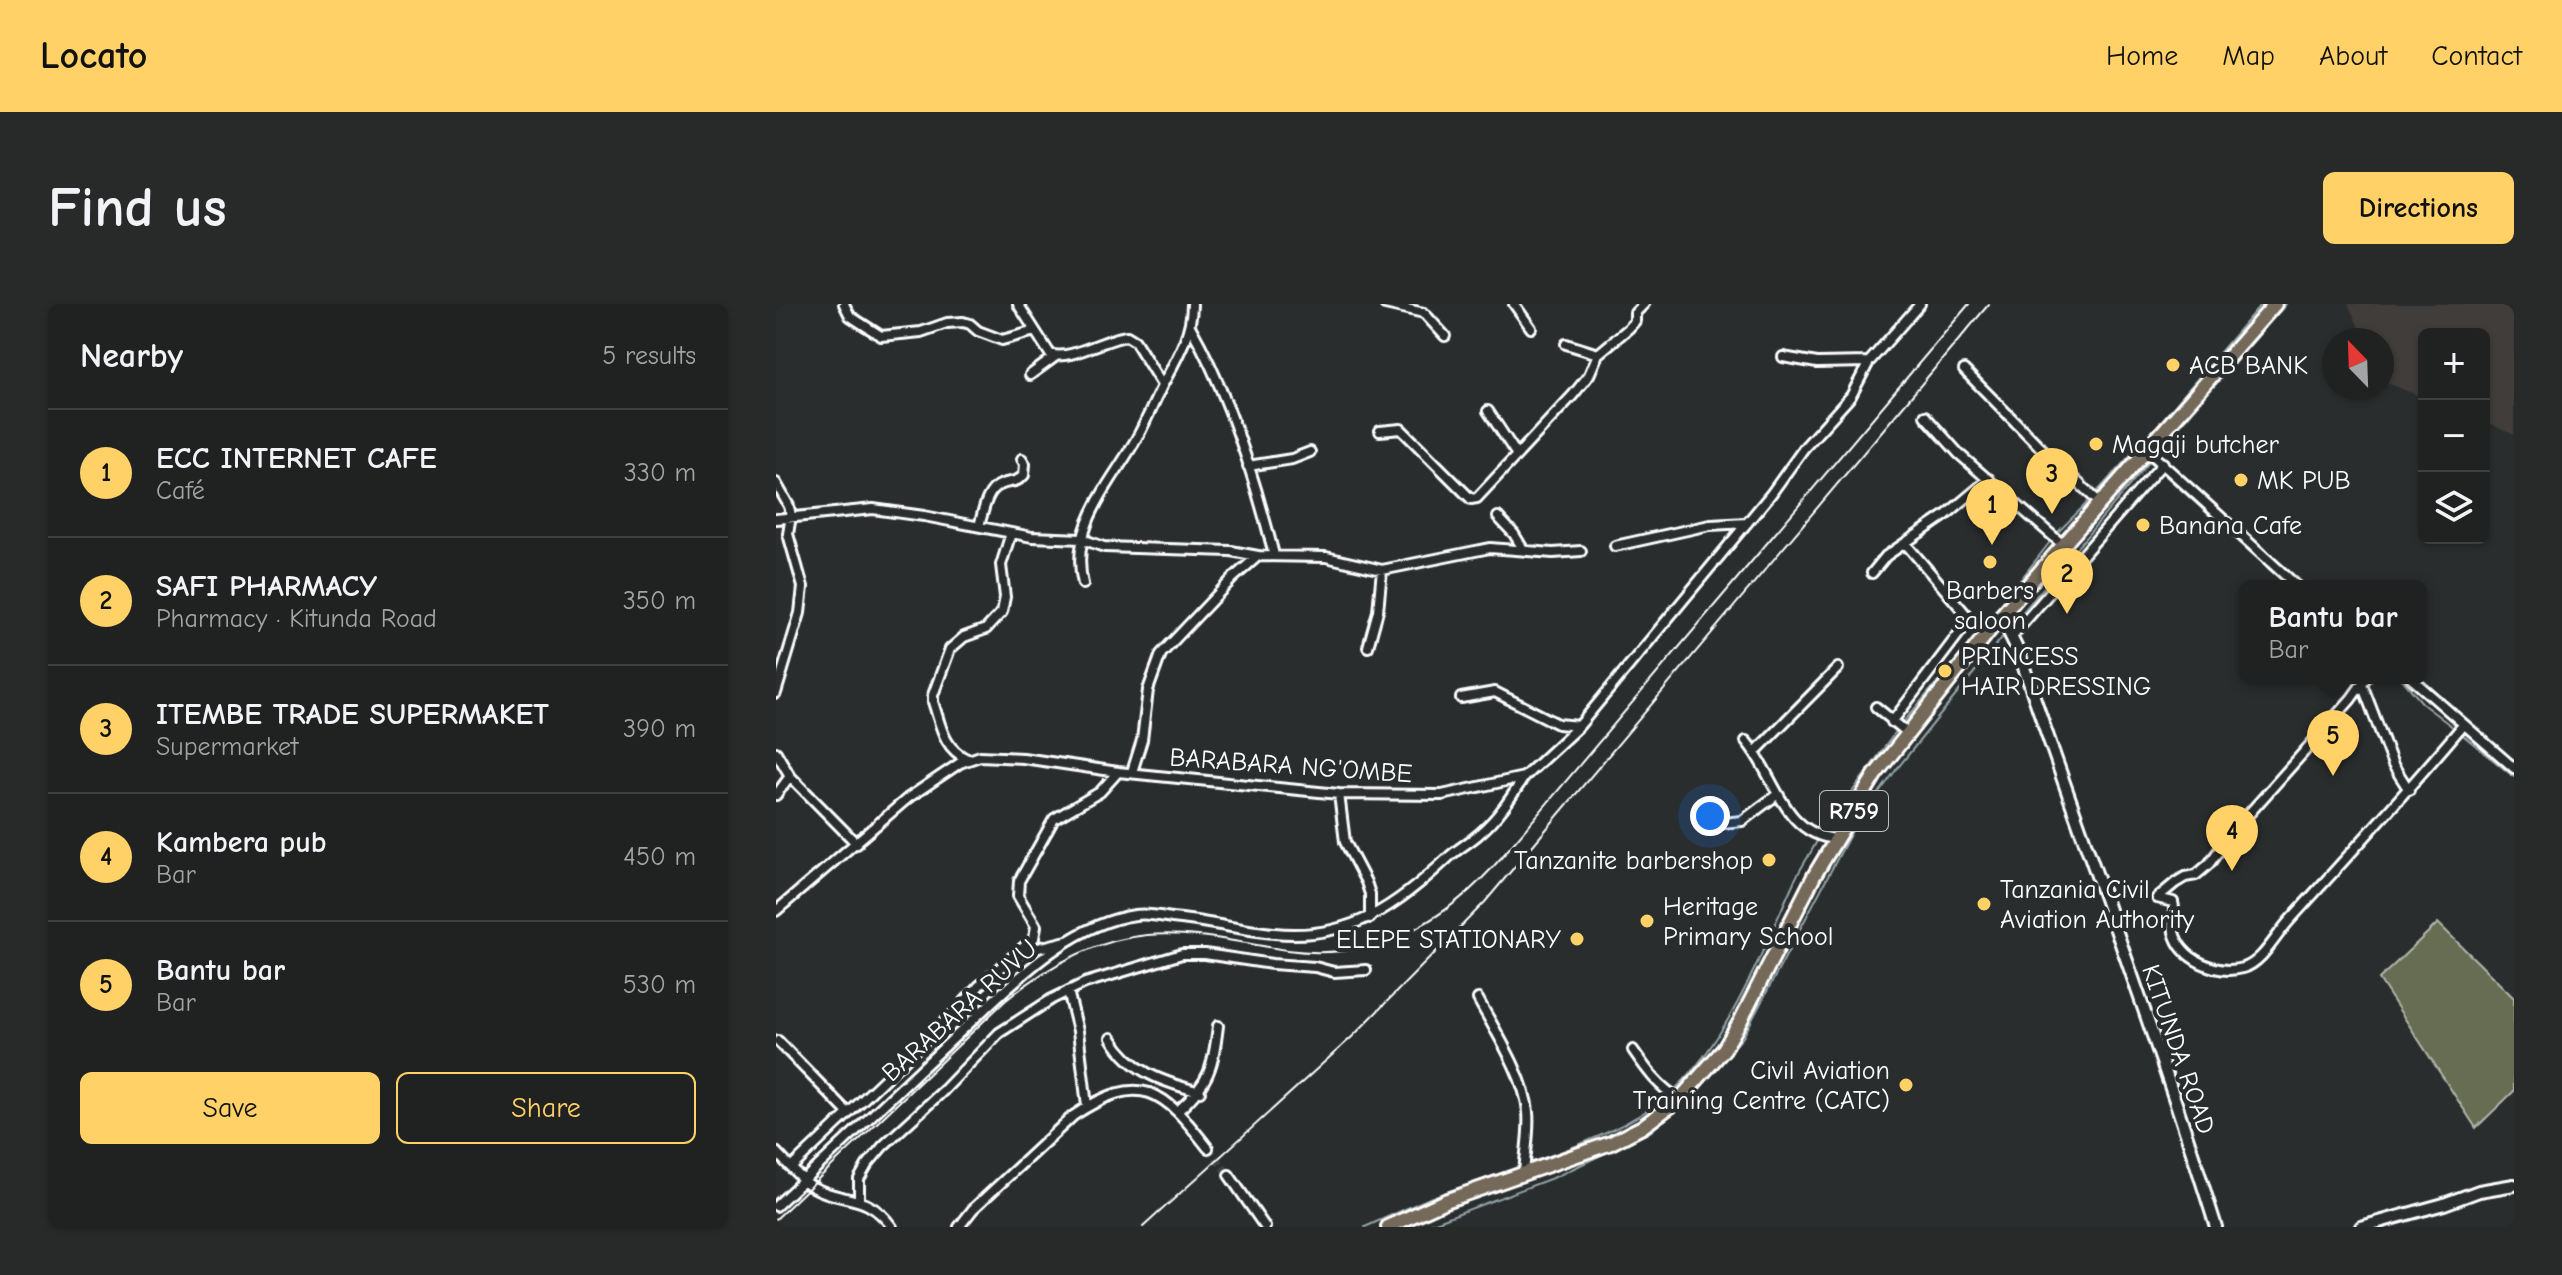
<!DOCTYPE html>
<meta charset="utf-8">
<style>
body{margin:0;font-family:"Comic Neue",sans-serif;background:#282a2a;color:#f1f3f6}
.controls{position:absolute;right:24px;top:24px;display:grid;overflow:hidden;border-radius:12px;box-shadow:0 2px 6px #0004}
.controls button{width:72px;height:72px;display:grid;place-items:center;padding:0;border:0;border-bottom:2px solid #3d3f40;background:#202222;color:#f1f3f6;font:40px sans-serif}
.compass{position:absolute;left:1546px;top:24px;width:72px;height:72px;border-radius:50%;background:#202222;box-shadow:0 2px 6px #0004;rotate:337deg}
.you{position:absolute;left:934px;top:512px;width:28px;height:28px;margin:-20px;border:6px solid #fff;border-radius:50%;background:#1a73e8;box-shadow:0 0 0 12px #1a73e833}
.badge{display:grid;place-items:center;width:52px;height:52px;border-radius:50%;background:#ffd166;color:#111;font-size:26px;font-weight:700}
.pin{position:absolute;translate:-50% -66px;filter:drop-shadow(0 2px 4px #0008)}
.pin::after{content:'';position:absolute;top:42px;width:28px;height:24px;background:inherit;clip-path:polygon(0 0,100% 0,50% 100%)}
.popup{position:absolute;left:1463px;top:276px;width:188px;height:104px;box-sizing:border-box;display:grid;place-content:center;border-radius:12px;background:#202222;filter:drop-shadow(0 2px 6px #0005);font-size:26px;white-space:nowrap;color:#a2a4a5}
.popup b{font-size:30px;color:#f1f3f6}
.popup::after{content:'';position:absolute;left:50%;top:100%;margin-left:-16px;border:16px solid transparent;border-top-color:#202222}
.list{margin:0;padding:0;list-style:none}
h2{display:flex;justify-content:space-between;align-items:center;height:104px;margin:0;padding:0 32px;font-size:34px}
h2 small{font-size:26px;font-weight:400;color:#a2a4a5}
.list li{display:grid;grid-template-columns:52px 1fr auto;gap:24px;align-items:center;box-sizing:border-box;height:128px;padding:0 32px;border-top:2px solid #3d3f40}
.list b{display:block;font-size:30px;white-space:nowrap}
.list p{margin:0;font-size:26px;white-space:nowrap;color:#a2a4a5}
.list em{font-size:26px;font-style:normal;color:#a2a4a5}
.actions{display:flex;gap:16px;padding:24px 32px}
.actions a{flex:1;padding:18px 0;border:2px solid #ffd166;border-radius:12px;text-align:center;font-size:28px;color:#ffd166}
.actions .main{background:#ffd166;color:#111}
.icon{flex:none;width:44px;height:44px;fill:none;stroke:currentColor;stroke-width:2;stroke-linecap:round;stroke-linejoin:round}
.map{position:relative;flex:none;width:1738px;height:923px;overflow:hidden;border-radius:12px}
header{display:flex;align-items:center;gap:48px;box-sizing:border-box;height:112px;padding:0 40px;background:#ffd166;color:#111}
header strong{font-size:38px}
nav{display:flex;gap:44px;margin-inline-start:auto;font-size:28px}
.intro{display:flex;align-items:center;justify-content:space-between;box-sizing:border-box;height:192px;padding:0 48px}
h1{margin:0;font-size:56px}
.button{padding:20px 36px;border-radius:12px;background:#ffd166;color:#111;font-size:28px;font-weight:700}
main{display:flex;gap:48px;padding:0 48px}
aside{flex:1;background:#202222;border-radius:12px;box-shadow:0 2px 6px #0004}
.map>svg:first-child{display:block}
</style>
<header>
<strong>Locato</strong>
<nav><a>Home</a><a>Map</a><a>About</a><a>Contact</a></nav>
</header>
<div class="intro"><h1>Find us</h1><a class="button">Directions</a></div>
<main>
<aside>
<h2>Nearby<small>5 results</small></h2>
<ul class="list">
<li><span class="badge">1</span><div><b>ECC INTERNET CAFE</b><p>Café</p></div><em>330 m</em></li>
<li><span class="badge">2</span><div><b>SAFI PHARMACY</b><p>Pharmacy · Kitunda Road</p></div><em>350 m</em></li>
<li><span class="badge">3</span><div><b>ITEMBE TRADE SUPERMAKET</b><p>Supermarket</p></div><em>390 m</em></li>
<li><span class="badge">4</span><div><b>Kambera pub</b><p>Bar</p></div><em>450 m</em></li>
<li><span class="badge">5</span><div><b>Bantu bar</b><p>Bar</p></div><em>530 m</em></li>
</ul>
<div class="actions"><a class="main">Save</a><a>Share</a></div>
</aside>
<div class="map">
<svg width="1738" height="923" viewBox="0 0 1738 923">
<rect width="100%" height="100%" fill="#2a2d2e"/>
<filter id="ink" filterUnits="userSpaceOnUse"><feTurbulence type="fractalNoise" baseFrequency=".0125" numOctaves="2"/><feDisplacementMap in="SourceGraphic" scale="16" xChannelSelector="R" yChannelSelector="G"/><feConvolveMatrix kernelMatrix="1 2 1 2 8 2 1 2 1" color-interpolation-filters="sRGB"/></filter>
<g filter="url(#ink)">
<path fill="#3f3d3a" d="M1572 0H1738V131L1708 117V30H1648V94L1609 78 1606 71V36H1589Z"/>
<path fill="#666d53" stroke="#b2b6a9" stroke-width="2" d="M1662 619 1738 694V787L1700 824 1603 675Z"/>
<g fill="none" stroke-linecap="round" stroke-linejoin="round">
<path stroke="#92a3a7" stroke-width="2" d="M1386 142 1510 0
M1383 166 1512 282
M1320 189 1388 114 1485 0
M1281 229 1316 194
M1235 322 1374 157 1378 161
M1625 374 1649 402 1678 424
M1125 421 1203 329 1277 234
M1683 428 1738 473
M1047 528 1121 426
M898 786C951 738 986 648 1016 582 1023 565 1035 550 1043 533
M753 860C803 841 851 824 893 791
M589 923 656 893 747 863
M646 923 779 873 874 828 908 799 967 733 1078 523 1120 466 1229 330"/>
<path stroke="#3f4243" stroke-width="8" stroke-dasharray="8 4" stroke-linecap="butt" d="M432 844 453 871"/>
<g stroke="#fff" stroke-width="14">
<path id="minor" d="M68 0 74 12 105 32 145 28 171 19 187 18 194 20 202 27 226 36 259 27
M242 0 274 50C293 58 329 34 351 32L359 37 386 81
M609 0 648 9 669 32
M738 0 755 24
M414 22C453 90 479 175 498 251
M790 40 822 50
M1007 53 1041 59 1093 58
M1188 66 1266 145 1325 200
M254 71 280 52
M712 107 741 151
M1149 112 1183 150 1287 241
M604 127 625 125 695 195 701 194 797 91 813 71 822 50 853 24 859 17V9L868 0
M1372 147 1521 282
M472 162 516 155 534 148
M0 179 13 202 15 212 12 230 27 283 24 309 0 389
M722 213 738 230 747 245
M0 215 97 205 148 212 256 233 306 235 328 243 455 247 482 252
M203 222C207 210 210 186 224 181 234 176 240 180 248 171L249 160 246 155
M839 242 934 221 971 219
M1096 269 1110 252 1170 211 1213 175
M307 280C292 221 338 177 363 130 372 113 379 96 387 80 401 54 416 29 416 0
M1236 332 1387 159
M592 343 602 307 606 266
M1590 374 1575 395 1455 530 1433 560 1420 571 1409 573 1399 579 1381 594 1397 598C1400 608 1396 618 1398 628 1405 656 1441 671 1467 664 1486 659 1500 631 1513 617 1572 552 1631 488 1687 421
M1635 374 1738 464
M1586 380 1617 461 1633 486
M685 394 719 388 782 420 803 422
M1100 403 1133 430
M1116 418 1194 315 1129 239
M970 437C1000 472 1006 529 1059 535
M0 448 14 472 81 540
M979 448 1062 364
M191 455C167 444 165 421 157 398V391L174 345 188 333 210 325 226 308 229 293 225 261 235 229
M356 468 366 436 372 386 385 350 457 274 482 252 550 253 606 266 714 244 777 249 805 247
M563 490 569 538 590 578 594 590V614
M0 491 14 472
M947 519 966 517 1002 490
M0 607 132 494 184 459 204 452 247 454 342 468 563 490 666 491 748 473 803 422 995 190 1028 144 1075 92 1093 58 1144 0
M246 648 291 637
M292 687 302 727 311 802
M702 695C719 727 749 772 752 808 754 828 749 850 748 870
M335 734C355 768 387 778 424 788
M2 737 72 809
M857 746C870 765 883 784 904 795
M403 806C434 778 437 763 442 722
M0 848C10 858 26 877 37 883 67 900 90 887 116 923
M16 863 179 708 203 682 258 634 260 622 242 592 243 577 278 515 324 488 342 468
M453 871 489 923
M83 895V875L91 861 107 842 168 786 223 729 276 695 309 679 406 650H429L496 660 539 663 558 668 590 666
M0 902 216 698C256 661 303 619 359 611 371 609 384 612 396 614 430 617 463 626 498 629 574 637 622 601 674 552 683 544 694 538 703 530 722 514 735 494 748 473
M183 923 197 905 297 812C366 766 387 786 432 844"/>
</g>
<g stroke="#fff" stroke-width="16">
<path id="tertiary" d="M1225 312 1243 349C1308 540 1380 730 1440 923
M1585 923 1668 900 1703 887 1738 881"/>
</g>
<g stroke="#fff" stroke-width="18">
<path id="primary" d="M612 923 669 897 835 839 866 823 904 795 948 745 965 716 1038 572 1099 471 1225 312 1499 0"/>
</g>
<use href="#minor" stroke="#2a2d2e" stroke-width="8"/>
<use href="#tertiary" stroke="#2a2d2e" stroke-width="10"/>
<use href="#primary" stroke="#746a5a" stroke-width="12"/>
<path stroke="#fff" stroke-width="2" d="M0 915 229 697C270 663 317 636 371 631 417 627 465 639 511 646 599 658 669 619 725 554L1193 0
M367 923 577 732 709 598 1213 0"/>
</g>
</g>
<g fill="#ffd166" stroke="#2a2d2e" stroke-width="3">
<circle cx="1397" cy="61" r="8"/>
<circle cx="1320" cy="140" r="8"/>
<circle cx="1465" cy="176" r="8"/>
<circle cx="1367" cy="221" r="8"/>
<circle cx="1214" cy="258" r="8"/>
<circle cx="1169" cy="367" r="8"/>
<circle cx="993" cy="556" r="8"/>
<circle cx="1208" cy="600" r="8"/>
<circle cx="871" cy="617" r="8"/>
<circle cx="801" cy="635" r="8"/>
<circle cx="1130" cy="781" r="8"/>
</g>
<g text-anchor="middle" stroke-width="8" stroke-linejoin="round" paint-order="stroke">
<rect fill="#2a2d2e" stroke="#bfc0c0" stroke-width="2" x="1044" y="487" width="68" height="40" rx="6"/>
<g font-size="24" font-weight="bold" fill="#fff">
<text x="1078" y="515">R759</text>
</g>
<g font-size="26" fill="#fff" stroke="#2a2d2e" text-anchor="start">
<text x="1413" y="70">ACB BANK</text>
<text x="1336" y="149">Magaji butcher</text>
<text x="1481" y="185">MK PUB</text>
<text x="1383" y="230">Banana Cafe</text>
<text x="1214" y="295" text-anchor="middle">Barbers<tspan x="1214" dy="30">saloon</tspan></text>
<text x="1185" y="361">PRINCESS<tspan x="1185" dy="30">HAIR DRESSING</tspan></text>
<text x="977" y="565" text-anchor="end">Tanzanite barbershop</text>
<text x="1224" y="594">Tanzania Civil<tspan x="1224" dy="30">Aviation Authority</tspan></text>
<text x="887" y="611">Heritage<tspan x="887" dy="30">Primary School</tspan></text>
<text x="785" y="644" text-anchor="end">ELEPE STATIONARY</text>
<text x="1114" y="775" text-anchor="end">Civil Aviation<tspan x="1114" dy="30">Training Centre (CATC)</tspan></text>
</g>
<g font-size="26" fill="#fff" stroke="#2a2d2e">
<text transform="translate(515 461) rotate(4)" y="9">BARABARA NG'OMBE</text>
<text transform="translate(183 706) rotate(-42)" y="9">BARABARA RUVU</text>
<text transform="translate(1403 745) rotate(71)" y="9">KITUNDA ROAD</text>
</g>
</g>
</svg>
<div class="controls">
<button>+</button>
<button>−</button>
<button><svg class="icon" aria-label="layers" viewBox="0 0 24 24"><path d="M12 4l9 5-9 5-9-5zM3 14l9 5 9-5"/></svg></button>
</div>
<svg class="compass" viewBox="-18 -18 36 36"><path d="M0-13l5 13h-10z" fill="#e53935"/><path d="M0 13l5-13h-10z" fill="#a2a4a5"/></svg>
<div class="you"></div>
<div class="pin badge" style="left:1216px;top:241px">1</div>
<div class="pin badge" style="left:1291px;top:310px">2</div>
<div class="pin badge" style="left:1276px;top:210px">3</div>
<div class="pin badge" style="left:1456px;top:567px">4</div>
<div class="pin badge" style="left:1557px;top:472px">5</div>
<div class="popup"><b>Bantu bar</b>Bar</div>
</div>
</main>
